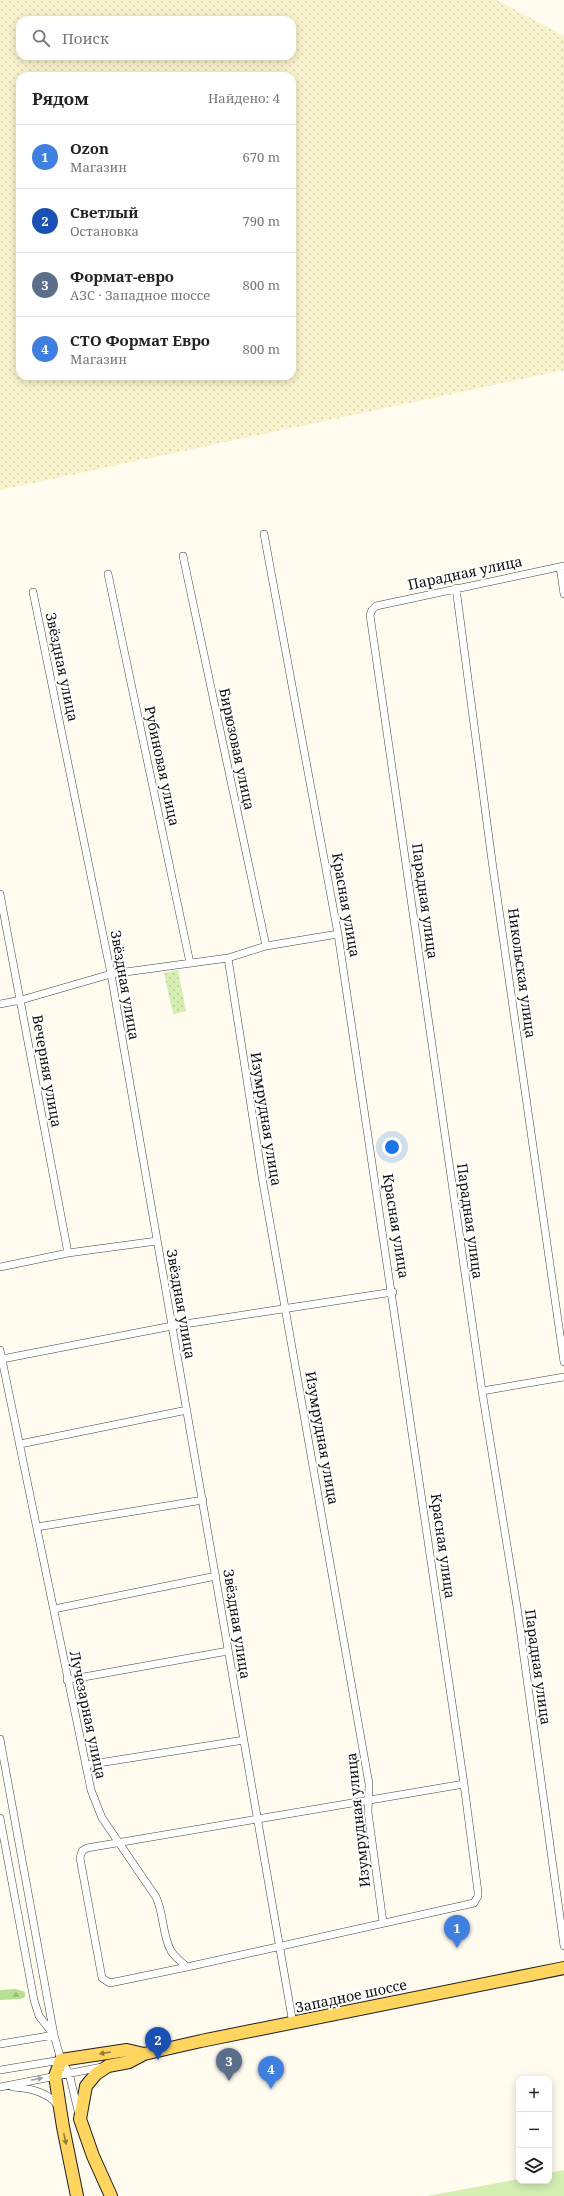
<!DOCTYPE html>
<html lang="ru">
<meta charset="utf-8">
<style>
body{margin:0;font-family:"Noto Serif",serif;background:#f6f6f6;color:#222}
.controls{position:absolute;right:12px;bottom:12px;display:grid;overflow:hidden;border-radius:8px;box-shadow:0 2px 10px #0003}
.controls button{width:36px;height:36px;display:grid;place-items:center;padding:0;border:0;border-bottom:1px solid #e0e0e0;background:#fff;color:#222;font:20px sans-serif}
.you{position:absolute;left:392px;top:1147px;width:14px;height:14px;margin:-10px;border:3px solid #fff;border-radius:50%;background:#1a73e8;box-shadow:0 0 0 6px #1a73e833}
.badge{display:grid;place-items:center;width:26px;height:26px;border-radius:50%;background:#2563eb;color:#fff;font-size:13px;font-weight:700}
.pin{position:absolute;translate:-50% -33px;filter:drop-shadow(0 1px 2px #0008)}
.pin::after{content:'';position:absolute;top:21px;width:14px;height:12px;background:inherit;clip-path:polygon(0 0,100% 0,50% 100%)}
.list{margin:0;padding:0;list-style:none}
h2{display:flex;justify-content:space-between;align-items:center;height:52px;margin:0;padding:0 16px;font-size:17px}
h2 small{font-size:13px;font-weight:400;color:#767676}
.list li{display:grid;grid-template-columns:26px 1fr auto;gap:12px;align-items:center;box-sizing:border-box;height:64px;padding:0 16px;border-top:1px solid #e0e0e0}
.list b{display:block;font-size:15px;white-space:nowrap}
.list p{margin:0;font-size:13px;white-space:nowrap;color:#767676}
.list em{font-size:13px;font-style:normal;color:#767676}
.icon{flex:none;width:22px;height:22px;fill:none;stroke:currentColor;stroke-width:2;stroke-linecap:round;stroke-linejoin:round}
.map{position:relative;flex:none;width:564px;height:2196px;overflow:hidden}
.search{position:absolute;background:#fff;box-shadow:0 2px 10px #0003;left:16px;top:16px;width:280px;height:44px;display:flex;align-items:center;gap:10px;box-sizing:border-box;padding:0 14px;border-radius:12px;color:#767676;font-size:15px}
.panel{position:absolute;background:#fff;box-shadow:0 2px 10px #0003;left:16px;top:72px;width:280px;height:308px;border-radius:12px}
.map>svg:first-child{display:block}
</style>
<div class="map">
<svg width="564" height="2196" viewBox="0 0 564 2196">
<defs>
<pattern id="farmland-dots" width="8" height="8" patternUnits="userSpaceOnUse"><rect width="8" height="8" fill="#f8f3cc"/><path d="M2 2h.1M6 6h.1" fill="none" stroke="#d3cfae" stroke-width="1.8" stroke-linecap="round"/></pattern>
<pattern id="forest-firs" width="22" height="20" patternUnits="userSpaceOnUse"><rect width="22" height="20" fill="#b7e092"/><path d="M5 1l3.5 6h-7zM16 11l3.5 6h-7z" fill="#9cbf7d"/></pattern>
<pattern id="park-dots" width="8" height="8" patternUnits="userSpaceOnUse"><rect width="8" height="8" fill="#d4eeb4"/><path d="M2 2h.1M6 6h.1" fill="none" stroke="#b5cb9a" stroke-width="1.8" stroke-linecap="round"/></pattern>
</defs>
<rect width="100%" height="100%" fill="#fffbef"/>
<path fill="url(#farmland-dots)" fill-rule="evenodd" d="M0 0H497L564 36V370L0 490ZM20 20H292V56H20ZM20 76H292V376H20Z"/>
<path fill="url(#forest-firs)" d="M16 1989 25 1992V1997L21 1999 0 2000V1990Z"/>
<path fill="url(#park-dots)" d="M178 970 186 1011 173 1014 164 973Z"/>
<path fill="#d4eeb4" d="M564 2170V2196H427L519 2179V2181H549V2173Z"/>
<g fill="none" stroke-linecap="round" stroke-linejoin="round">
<g stroke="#414141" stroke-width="8">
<path id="minor" d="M183 556 266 946
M564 566 376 606 372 610 370 615 482 1391 517 1607 564 1946
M560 567 564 594
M108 574 190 963
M456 588 492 861 564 1362
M33 592 111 974 293 2024
M0 894 68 1253
M228 958 263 1183 369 1784 368 1812 383 1922
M0 1004 21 1000 111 974 228 958 266 946 338 934
M0 1267 68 1253 157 1241
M0 1350 91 1790 102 1818 156 1897C164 1913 162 1935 171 1951 175 1957 181 1962 187 1967L474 1903 478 1896V1892L464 1784 338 934 264 534
M2 1359 172 1326 393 1292
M482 1391 564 1377
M20 1444 187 1410
M37 1527 203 1500
M54 1609 216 1576
M67 1680 228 1651
M0 1739 54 2035 61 2060 69 2073 79 2115
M86 1765 244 1740
M0 1818 34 2000 39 2016 54 2035
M187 1967 110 1983 102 1978 80 1858 82 1851 87 1848 464 1784
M0 2044 54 2035
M0 2070 61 2060
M0 2087 102 2067
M13 2087C30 2088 49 2092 59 2107"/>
</g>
<g stroke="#1f1f1f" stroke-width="14">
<path id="primary" d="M77 2196 63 2127 55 2076 61 2060 127 2050 144 2054
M111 2196 93 2156 80 2119 86 2086 96 2074 108 2066 129 2062 144 2054 201 2041 564 1968"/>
</g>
<use href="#minor" stroke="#fff" stroke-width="7"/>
<use href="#primary" stroke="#ffd45f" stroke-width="12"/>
</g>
<defs><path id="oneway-solid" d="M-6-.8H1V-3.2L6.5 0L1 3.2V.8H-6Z"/></defs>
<g fill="#937b3b">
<use href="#oneway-solid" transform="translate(105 2053) rotate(171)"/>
<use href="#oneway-solid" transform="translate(65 2139) rotate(78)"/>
</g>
<use fill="#9f9f9f" href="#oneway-solid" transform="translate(37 2079) rotate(-11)"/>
<g text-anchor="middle" stroke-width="4" stroke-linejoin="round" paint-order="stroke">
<g font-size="14" fill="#0e0e0e" stroke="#fff">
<text transform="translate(465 573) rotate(-12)" y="5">Парадная улица</text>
<text transform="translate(62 667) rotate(78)" y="5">Звёздная улица</text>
<text transform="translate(237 749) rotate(78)" y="5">Бирюзовая улица</text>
<text transform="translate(162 766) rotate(78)" y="5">Рубиновая улица</text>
<text transform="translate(425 901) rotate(82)" y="5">Парадная улица</text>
<text transform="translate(346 905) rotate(80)" y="5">Красная улица</text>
<text transform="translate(522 973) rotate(82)" y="5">Никольская улица</text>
<text transform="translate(125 985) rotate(80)" y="5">Звёздная улица</text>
<text transform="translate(47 1071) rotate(80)" y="5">Вечерняя улица</text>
<text transform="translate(266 1119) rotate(81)" y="5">Изумрудная улица</text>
<text transform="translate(470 1221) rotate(82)" y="5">Парадная улица</text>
<text transform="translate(396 1226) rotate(81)" y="5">Красная улица</text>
<text transform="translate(181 1304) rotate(80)" y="5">Звёздная улица</text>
<text transform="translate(322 1438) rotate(80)" y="5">Изумрудная улица</text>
<text transform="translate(443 1546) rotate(82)" y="5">Красная улица</text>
<text transform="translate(237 1624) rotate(81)" y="5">Звёздная улица</text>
<text transform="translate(538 1667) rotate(82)" y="5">Парадная улица</text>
<text transform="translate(88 1715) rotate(78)" y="5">Лучезарная улица</text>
<text transform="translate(358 1820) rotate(-96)" y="5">Изумрудная улица</text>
<text transform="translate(351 1996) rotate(-12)" y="5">Западное шоссе</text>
</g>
</g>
</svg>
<div class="controls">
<button>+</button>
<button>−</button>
<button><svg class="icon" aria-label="layers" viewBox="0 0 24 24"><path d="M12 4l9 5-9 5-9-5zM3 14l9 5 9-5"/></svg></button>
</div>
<div class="you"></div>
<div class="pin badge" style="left:457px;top:1948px;background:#3f7fe0">1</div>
<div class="pin badge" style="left:158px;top:2060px;background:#1a4fb4">2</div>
<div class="pin badge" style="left:229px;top:2081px;background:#5c6f8a">3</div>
<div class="pin badge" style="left:271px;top:2089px;background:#3f7fe0">4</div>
<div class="search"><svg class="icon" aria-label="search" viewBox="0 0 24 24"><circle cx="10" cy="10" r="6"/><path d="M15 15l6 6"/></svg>Поиск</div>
<section class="panel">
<h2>Рядом<small>Найдено: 4</small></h2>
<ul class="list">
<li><span class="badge" style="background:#3f7fe0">1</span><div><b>Ozon</b><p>Магазин</p></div><em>670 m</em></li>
<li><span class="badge" style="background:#1a4fb4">2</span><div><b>Светлый</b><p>Остановка</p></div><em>790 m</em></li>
<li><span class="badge" style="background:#5c6f8a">3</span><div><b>Формат-евро</b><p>АЗС · Западное шоссе</p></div><em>800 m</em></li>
<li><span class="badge" style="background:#3f7fe0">4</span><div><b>СТО Формат Евро</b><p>Магазин</p></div><em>800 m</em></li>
</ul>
</section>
</div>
